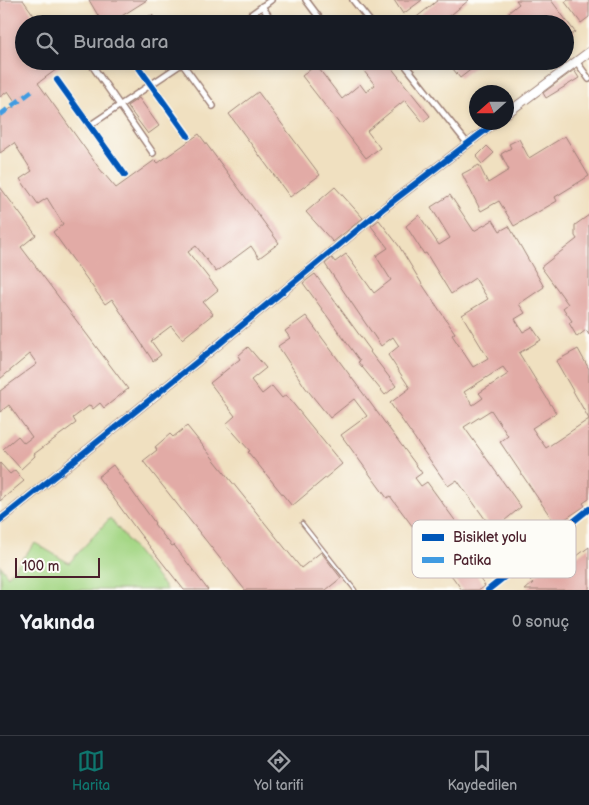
<!DOCTYPE html>
<html lang="tr">
<meta charset="utf-8">
<style>
body{margin:0;font-family:"Balsamiq Sans",sans-serif;background:#20242c;color:#f1f3f6}
.compass{position:absolute;left:469px;top:85px;width:45px;height:45px;border-radius:50%;background:#171b24;box-shadow:0 2px 8px #0003;rotate:249deg}
.scale{position:absolute;left:15px;bottom:12px;width:85px;box-sizing:border-box;padding-left:5px;border:2px solid #4a1f2b;border-top:0;font-size:14px;line-height:18px;white-space:nowrap;color:#4a1f2b;-webkit-text-stroke:4px #fdfcf7;paint-order:stroke}
.list{margin:0;padding:0;list-style:none}
h2{display:flex;justify-content:space-between;align-items:center;height:65px;margin:0;padding:0 20px;font-size:21px}
h2 small{font-size:16px;font-weight:400;color:#9ea1a6}
.icon{flex:none;width:28px;height:28px;fill:none;stroke:currentColor;stroke-width:2;stroke-linecap:round;stroke-linejoin:round}
.map{position:relative;flex:none;width:589px;height:590px;overflow:hidden}
.search{position:absolute;background:#171b24;box-shadow:0 2px 8px #0003;left:15px;right:15px;top:15px;height:55px;display:flex;align-items:center;gap:12px;box-sizing:border-box;padding:0 18px;border-radius:28px;color:#9ea1a6;font-size:19px}
.sheet{height:145px;background:#171b24}
nav{display:flex;justify-content:space-around;align-items:center;box-sizing:border-box;height:70px;border-top:1px solid #363941;background:#171b24;font-size:14px;color:#9ea1a6}
nav a{display:grid;justify-items:center;gap:2px}
nav .on{color:#0f766e}
.map>svg:first-child{display:block}
</style>
<div class="map">
<svg width="589" height="590" viewBox="0 0 589 590">
<rect width="100%" height="100%" fill="#fdfcf7"/>
<filter id="ink" filterUnits="userSpaceOnUse"><feTurbulence type="fractalNoise" baseFrequency=".02" numOctaves="2"/><feDisplacementMap in="SourceGraphic" scale="10" xChannelSelector="R" yChannelSelector="G"/><feConvolveMatrix kernelMatrix="1 2 1 2 8 2 1 2 1" color-interpolation-filters="sRGB"/></filter>
<filter id="wash" filterUnits="userSpaceOnUse"><feTurbulence type="fractalNoise" baseFrequency=".0096" numOctaves="4" result="noise"/><feDisplacementMap in="SourceGraphic" scale="20" xChannelSelector="R" yChannelSelector="G"/><feGaussianBlur stdDeviation="1.12" result="paint"/><feColorMatrix in="noise" values="0 0 0 0 0 0 0 0 0 0 0 0 0 0 0 0 0 1.4 0 .05"/><feComposite in="paint" operator="in"/></filter>
<g filter="url(#wash)">
<rect width="100%" height="100%" fill="#f0e0c0"/>
<path fill="#a5d786" stroke="#787b58" d="M110 518 167 590H0V565L8 576 35 543 69 563Z"/>
<g id="blocks">
<path fill="#e2aba6" fill-rule="evenodd" d="M0 0H23L40 24H24V61H68L38 83 99 168 116 188 155 160 158 163 199 134 279 243 259 258 251 246 216 272 196 246 188 252 218 290 203 302 213 314 182 339 171 326 151 341 161 355 153 361 112 299 105 304 53 232 63 224 47 198 38 204 20 179 32 171 14 143 0 153V116L17 104 8 91 0 97Z
M89 0H147L109 24H103Z
M394 0H422L403 14Z
M438 0H469L440 24H408Z
M516 0H551L575 32 565 40V24H534L533 22 530 24H494L519 4Z
M568 0H589V17L581 23 565 2Z
M356 61H395L390 66 430 116 423 122 405 100 367 131 380 148 366 158 302 76 316 65 342 99 360 84 366 92 375 85Z
M447 61H482L460 78Z
M574 70 579 78 546 98 543 93Z
M258 92 320 175 290 197 229 114Z
M139 98 159 126 148 134 127 106Z
M565 136 589 176 555 197 557 201 514 226 499 201 481 211 462 174 479 165 488 183 509 170 501 154 511 148 509 144 519 139 529 158Z
M487 146 494 153 482 164 476 157Z
M0 187 36 235 21 247 128 389 104 408 100 403 93 409 90 405 73 418 76 423 34 454 35 456 21 469 3 449 18 436 24 443 32 437 9 405 0 412V391L37 364 30 354 0 379Z
M335 187 363 218 333 242 306 212Z
M450 195 474 231 493 220 500 231 509 226 544 287 519 304 525 313 515 319 523 332 532 327 541 340 519 353 556 413 532 428 546 448 589 419 556 361 578 349 589 369V499L583 503 585 506 556 525 500 442 508 436 491 410 464 427 521 507 493 530 457 480 448 486 390 403 410 388 388 355 399 346 393 337 381 346 325 264 332 258 335 262 346 254 374 293 391 280 376 256 388 248 371 226 379 220 399 246 422 284 455 333 452 335 473 367 488 358 462 315 488 299 475 278 451 294 426 253 424 254 406 226 419 215 439 245 450 238 431 207ZM503 367 508 374 479 393 483 398 473 405 464 392Z
M589 215V335L586 330 577 337 569 323 572 321 563 308 568 304 541 267 577 239 575 236V225Z
M315 274 371 351 370 352 396 386 385 395 358 362 360 361 303 283Z
M306 316 422 473 415 478 421 486 427 482 473 545 461 553 485 586 480 590H462L428 543 436 537 427 524 416 531 390 496 387 498 341 435 367 416 354 399 330 418 305 387 278 346 290 338 285 331Z
M248 347 266 368 251 380 262 394 272 386 282 398 286 395 342 464 292 506 248 452 250 451 226 424 235 416 210 383 240 359 238 356Z
M187 426 301 568 321 552 341 578 326 590H245L143 461 157 450 155 447 170 434 173 437Z
M0 463 10 474 15 470 24 481 0 501Z
M113 465 155 523 154 524 172 546 174 545 208 590H184L139 533 98 477Z
M570 547 577 556 589 547V590H525L533 583 530 580Z"/>
</g>
</g>
<g filter="url(#ink)">
<use href="#blocks" fill-opacity="0" stroke="#9d8076" stroke-width="1"/>
<g fill="none" stroke-linecap="round" stroke-linejoin="round">
<g stroke="#9d8076" stroke-width="5">
<path id="lane" d="M302 523 355 590"/>
</g>
<g stroke="#9d8076" stroke-width="8">
<path id="street" d="M306 0 324 24
M353 0 372 24
M262 6 274 24
M151 19 154 24
M238 24 271 0
M89 61 153 153
M134 61 188 136
M402 61 467 143
M576 61 589 79
M181 62 213 106
M57 80 125 175
M89 126 186 61
M488 590 589 509"/>
</g>
<g stroke="#9d8076" stroke-width="10">
<path id="secondary" d="M506 114 589 52
M0 520 218 345 385 207 496 122"/>
</g>
<use href="#lane" stroke="#fff" stroke-width="2.5"/>
<use href="#street" stroke="#fff" stroke-width="5"/>
<use href="#secondary" stroke="#fff" stroke-width="8"/>
<path stroke="#409be1" stroke-width="5" stroke-dasharray="10 5" stroke-linecap="butt" d="M0 115 36 88"/>
<g stroke="#fdfcf7" stroke-width="9">
<path id="cycleway" d="M134 61 188 136
M57 80 125 175
M0 520 218 345 385 207 496 122
M488 590 589 509"/>
</g>
<use href="#cycleway" stroke="#0057b8" stroke-width="6"/>
</g>
</g>
<rect x="412" y="520" width="164" height="58" rx="8" fill="#fdfcf7" stroke="#c7baba" stroke-width="1"/>
<rect x="422" y="534" width="22" height="7" fill="#0057b8"/>
<rect x="422" y="557" width="22" height="6" fill="#409be1"/>
<g font-size="14" fill="#4a1f2b">
<text x="453" y="542">Bisiklet yolu</text>
<text x="453" y="565">Patika</text>
</g>
</svg>
<svg class="compass" viewBox="-18 -18 36 36"><path d="M0-13l5 13h-10z" fill="#e53935"/><path d="M0 13l5-13h-10z" fill="#9ea1a6"/></svg>
<div class="scale">100 m</div>
<div class="search"><svg class="icon" aria-label="search" viewBox="0 0 24 24"><circle cx="10" cy="10" r="6"/><path d="M15 15l6 6"/></svg>Burada ara</div>
</div>
<section class="sheet">
<h2>Yakında<small>0 sonuç</small></h2>
<ul class="list">
</ul>
</section>
<nav>
<a class="on"><svg class="icon" aria-label="map" viewBox="0 0 24 24"><path d="M3 6l6-2 6 2 6-2v14l-6 2-6-2-6 2zM9 4v14M15 6v14"/></svg>Harita</a>
<a><svg class="icon" aria-label="directions" viewBox="0 0 24 24"><path d="M12 3l9 9-9 9-9-9zM9 14v-3h6M13 9l2 2-2 2"/></svg>Yol tarifi</a>
<a><svg class="icon" aria-label="saved" viewBox="0 0 24 24"><path d="M7 4h10v16l-5-4-5 4z"/></svg>Kaydedilen</a>
</nav>
